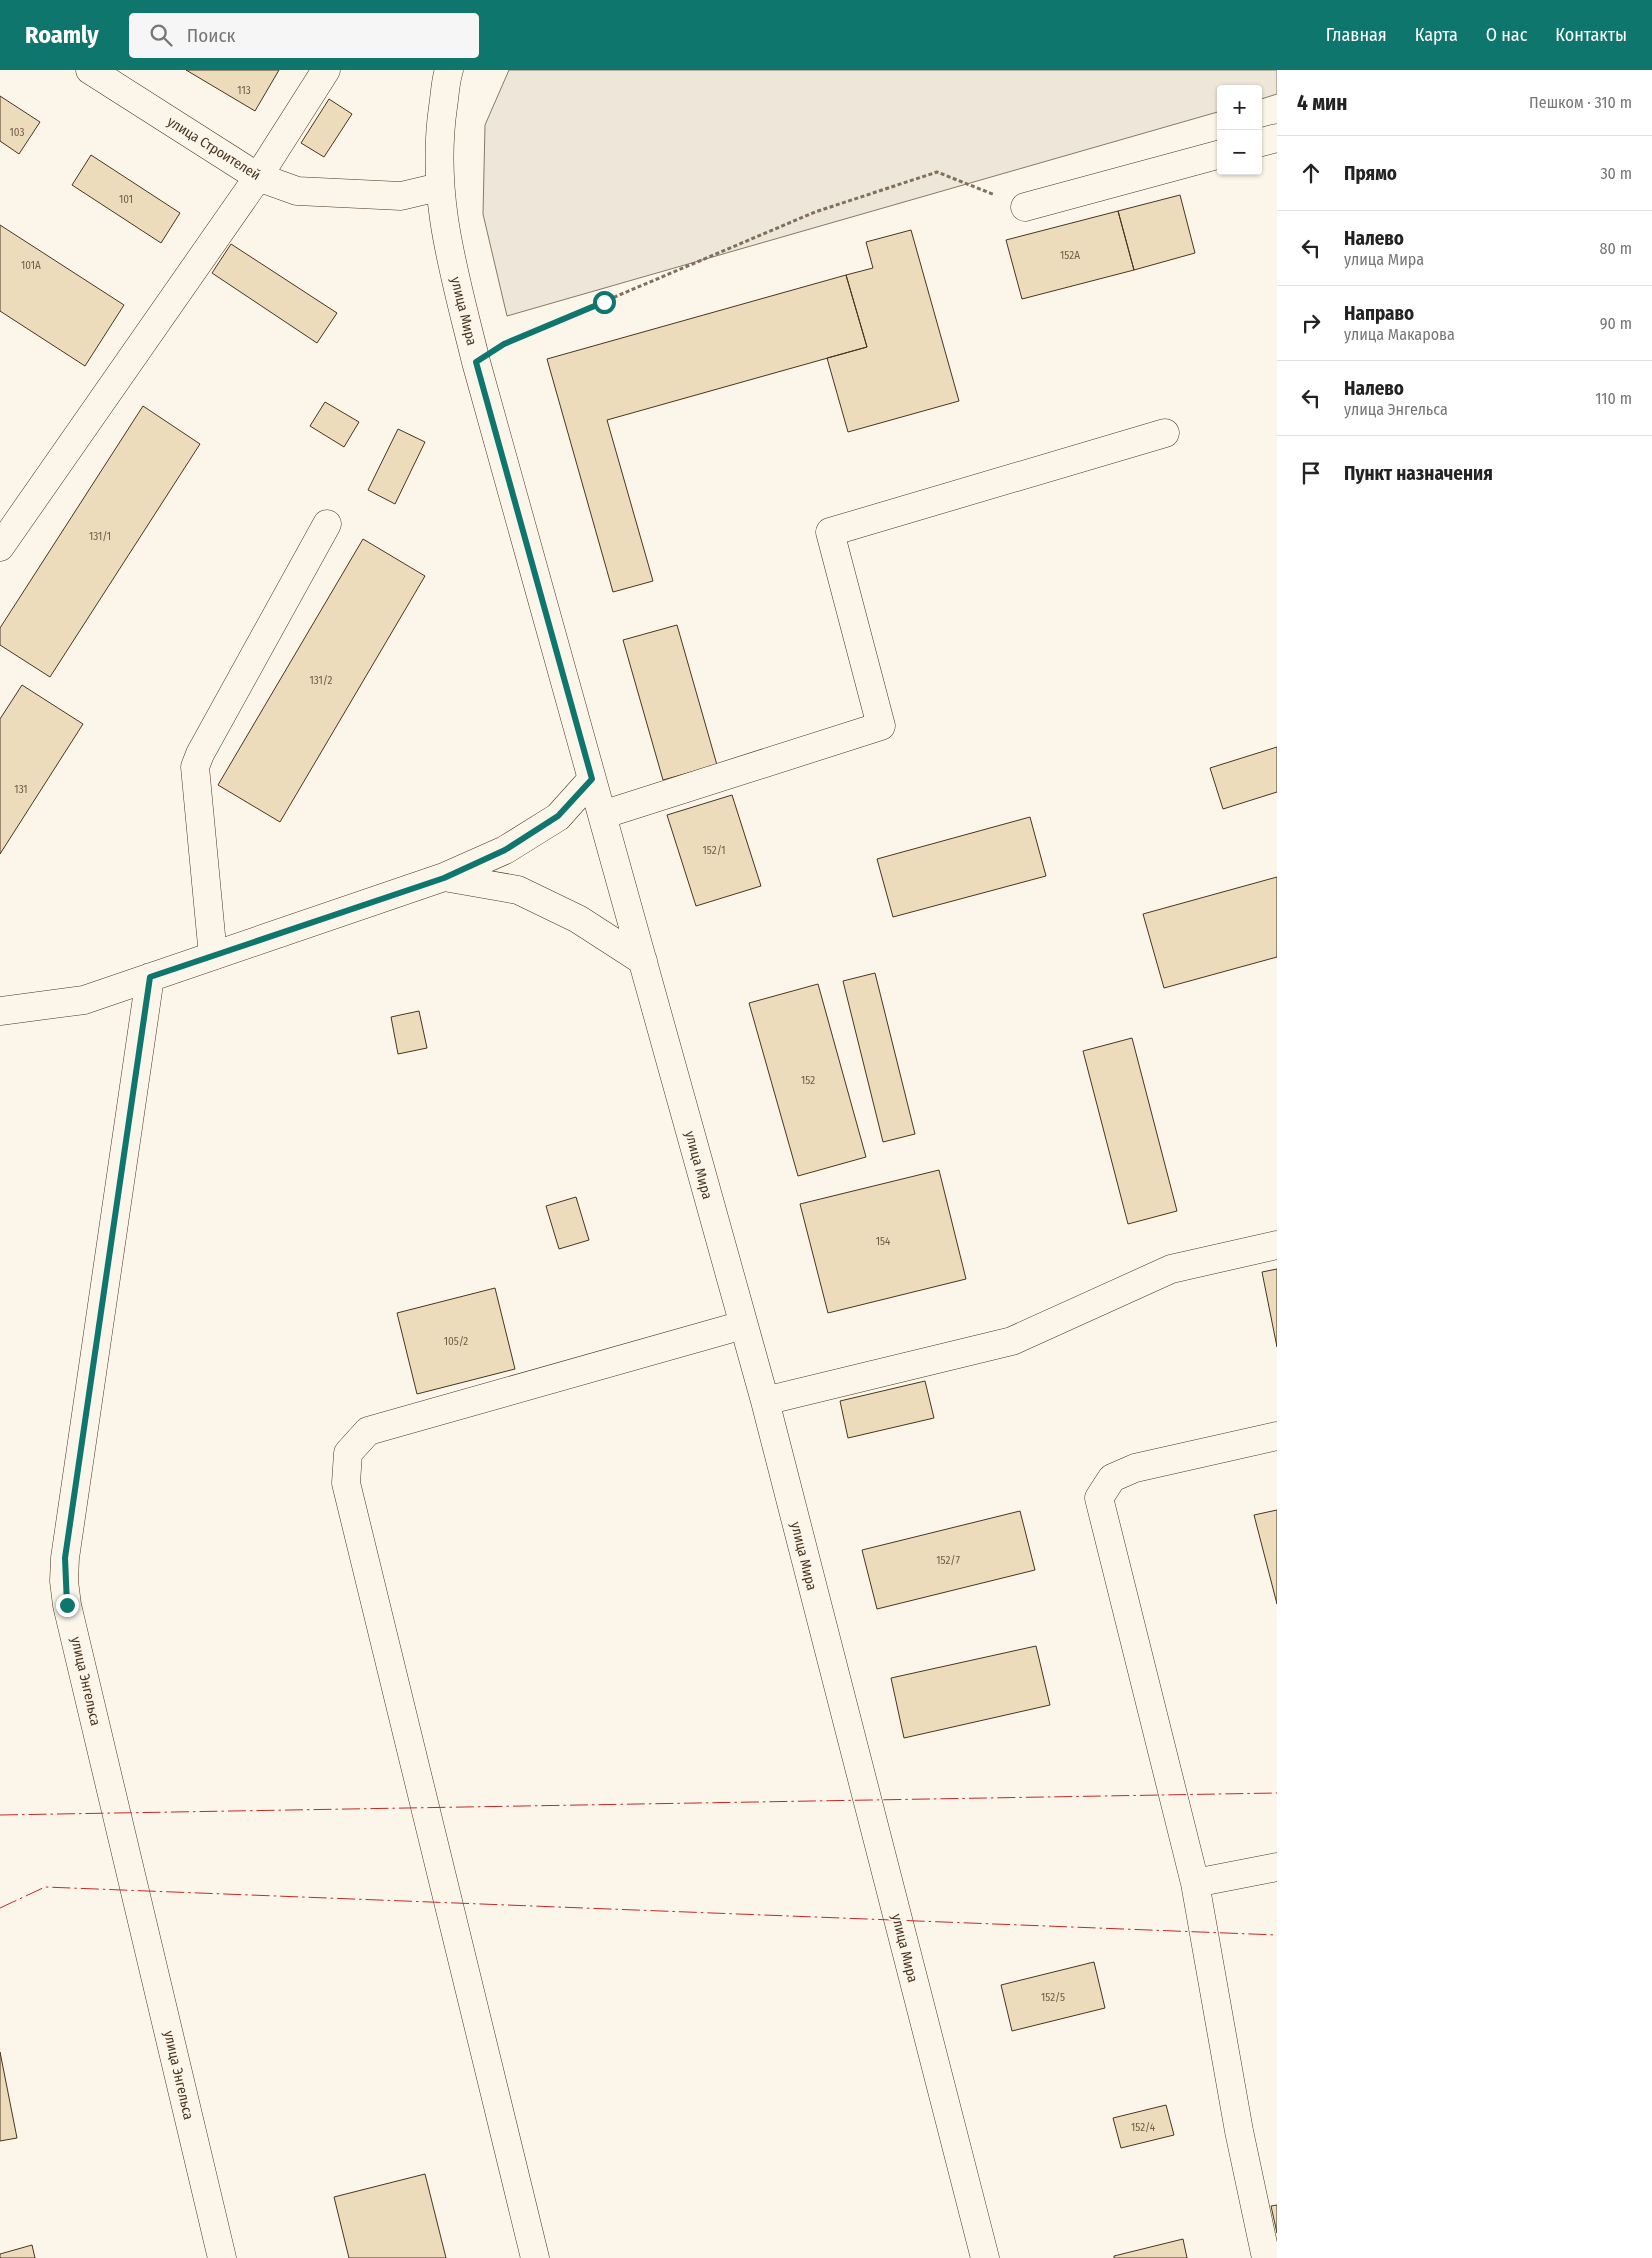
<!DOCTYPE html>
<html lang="ru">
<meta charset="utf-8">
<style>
body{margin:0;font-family:"Fira Sans Condensed",sans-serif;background:#f6f6f6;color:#222}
.controls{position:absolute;right:15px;top:15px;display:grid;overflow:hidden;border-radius:5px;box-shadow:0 1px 4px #0004}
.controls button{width:45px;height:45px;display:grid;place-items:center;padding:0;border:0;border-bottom:1px solid #e0e0e0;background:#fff;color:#222;font:25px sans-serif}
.stop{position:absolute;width:15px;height:15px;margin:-11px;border:4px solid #0f766e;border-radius:50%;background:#fff}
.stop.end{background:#0f766e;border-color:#fff;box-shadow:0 1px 5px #0008}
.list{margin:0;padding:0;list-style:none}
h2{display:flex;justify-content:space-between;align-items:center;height:65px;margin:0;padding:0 20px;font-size:21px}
h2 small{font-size:16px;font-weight:400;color:#767676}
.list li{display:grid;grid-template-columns:32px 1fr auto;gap:15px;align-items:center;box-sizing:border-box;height:75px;padding:0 20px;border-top:1px solid #e0e0e0}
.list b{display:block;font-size:19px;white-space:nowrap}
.list p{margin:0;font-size:16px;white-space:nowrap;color:#767676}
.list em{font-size:16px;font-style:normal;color:#767676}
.icon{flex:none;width:28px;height:28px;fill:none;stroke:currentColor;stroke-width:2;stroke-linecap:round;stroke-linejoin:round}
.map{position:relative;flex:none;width:1277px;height:2188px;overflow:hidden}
header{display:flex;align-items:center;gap:30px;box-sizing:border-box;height:70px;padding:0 25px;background:#0f766e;color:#fff}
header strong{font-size:24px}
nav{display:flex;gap:28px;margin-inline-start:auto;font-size:18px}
.search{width:350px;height:45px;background:#f6f6f6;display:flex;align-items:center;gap:12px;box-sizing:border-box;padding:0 18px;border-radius:5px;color:#767676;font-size:19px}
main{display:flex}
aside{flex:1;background:#fff}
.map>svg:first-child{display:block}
</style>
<header>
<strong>Roamly</strong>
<div class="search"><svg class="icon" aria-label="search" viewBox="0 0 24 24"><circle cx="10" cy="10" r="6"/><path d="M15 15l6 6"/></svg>Поиск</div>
<nav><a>Главная</a><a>Карта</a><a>О нас</a><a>Контакты</a></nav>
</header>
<main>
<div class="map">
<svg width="1277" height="2188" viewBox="0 0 1277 2188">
<rect width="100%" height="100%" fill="#fbf6e9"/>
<path fill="#ede6d9" stroke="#887966" d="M509 0H1277V24L1258 30V19H1221V41L507 246 483 144 485 55Z"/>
<path fill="#ecdcbc" stroke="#4a3520" d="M186 0H279L255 41Z
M0 26 40 52 19 84 0 71Z
M329 29 352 44 324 87 301 73Z
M91 85 180 143 161 173 72 115Z
M1180 125 1195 183 1134 200 1118 141Z
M1118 141 1134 200 1022 229 1006 170Z
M0 155 124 235 85 296 0 241Z
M911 160 959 331 848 362 827 288 867 277 846 205 873 198 866 172Z
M231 174 337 243 317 273 212 203Z
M846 205 867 277 607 350 653 511 613 522 547 289Z
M325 332 359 352 344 377 310 356Z
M143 336 200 374 50 607 0 575V558Z
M398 359 425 372 395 434 368 420Z
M363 469 425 506 280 752 218 715Z
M677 555 717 695 663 710 623 570Z
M22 615 83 654 0 784V649Z
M1277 677V722L1223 739 1210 698Z
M732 725 761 816 696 836 667 745Z
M1030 747 1046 806 893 847 877 789Z
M1277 807V887L1164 918 1143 844Z
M875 903 915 1064 883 1072 843 911Z
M818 914 866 1087 798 1106 749 933Z
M419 941 427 978 398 984 391 947Z
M1132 968 1177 1141 1128 1154 1083 981Z
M939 1100 966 1209 828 1243 800 1134Z
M576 1127 589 1170 559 1179 546 1136Z
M1277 1199V1277L1262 1202Z
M495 1218 515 1299 417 1324 397 1243Z
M925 1311 934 1348 848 1368 840 1331Z
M1277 1440V1534L1254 1445Z
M1020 1441 1035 1500 877 1539 862 1480Z
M1036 1576 1050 1635 904 1668 891 1608Z
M1094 1892 1105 1938 1012 1961 1001 1915Z
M0 1982 17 2068 0 2071Z
M1166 2035 1174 2065 1121 2078 1113 2048Z
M425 2104 446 2188H349L334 2127Z
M1277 2135V2163L1271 2136Z
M1183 2169 1187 2188H1114V2186Z
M32 2175 35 2188H0V2184Z"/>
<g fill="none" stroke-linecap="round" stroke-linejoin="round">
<g stroke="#4a3520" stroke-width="29">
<path id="minor" d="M90 0 258 107 297 121 401 126 439 117
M449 0C445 12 445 25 443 37 430 128 455 205 476 292L765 1331 985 2188
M1258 73 1277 68
M1025 137 1221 84
M0 477 258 107 326 0
M602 745 881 656 830 462 1165 363
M444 807 518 820 578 849 643 891
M213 886 195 697 200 684 327 454
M150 907 65 1488 64 1511 67 1535 222 2188
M0 941 84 930 444 807 505 780 558 747 592 709
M765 1331 1012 1271 1171 1199 1277 1175
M1195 1813 1277 1797
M535 2188 346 1413 348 1383 368 1361 743 1255
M1266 2188 1239 2061 1195 1813 1099 1428 1112 1408 1135 1398 1277 1366"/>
</g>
<path stroke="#7f6f5c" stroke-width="3" stroke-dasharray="4 2.5" stroke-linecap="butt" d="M506 273 815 142 937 102 995 125"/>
<use href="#minor" stroke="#fbf6e9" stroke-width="28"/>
<path stroke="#c62828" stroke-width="1" stroke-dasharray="18 4 2.5 4" stroke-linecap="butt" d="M0 1745 1277 1723
M0 1838 45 1817 1277 1865"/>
</g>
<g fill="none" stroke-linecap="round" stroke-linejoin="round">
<path stroke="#0f766e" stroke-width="6" d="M67 1535 65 1488 150 907 444 808 505 780 558 746 592 709 476 292 504 274 604 232"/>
</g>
<g text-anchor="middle" stroke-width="4" stroke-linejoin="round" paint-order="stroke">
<g font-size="11" fill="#725f47">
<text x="244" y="24">113</text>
<text x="17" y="66">103</text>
<text x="126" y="133">101</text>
<text x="1070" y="189">152А</text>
<text x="31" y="199">101А</text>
<text x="100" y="470">131/1</text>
<text x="321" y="614">131/2</text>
<text x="21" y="723">131</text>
<text x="714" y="784">152/1</text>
<text x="808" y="1014">152</text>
<text x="883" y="1175">154</text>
<text x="456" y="1275">105/2</text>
<text x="948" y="1494">152/7</text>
<text x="1053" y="1931">152/5</text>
<text x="1143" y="2061">152/4</text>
</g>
<g font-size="14" fill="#4a3520" stroke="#fbf6e9">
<text transform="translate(214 78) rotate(32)" y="5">улица Строителей</text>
<text transform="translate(464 241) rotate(76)" y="5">улица Мира</text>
<text transform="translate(699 1095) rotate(75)" y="5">улица Мира</text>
<text transform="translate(804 1486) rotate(76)" y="5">улица Мира</text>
<text transform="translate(86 1611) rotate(77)" y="5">улица Энгельса</text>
<text transform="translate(905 1878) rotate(76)" y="5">улица Мира</text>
<text transform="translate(179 2005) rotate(77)" y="5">улица Энгельса</text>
</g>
</g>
</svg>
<div class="controls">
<button>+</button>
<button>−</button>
</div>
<div class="stop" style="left:604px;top:232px"></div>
<div class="stop end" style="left:67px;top:1535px"></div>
</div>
<aside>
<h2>4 мин<small>Пешком · 310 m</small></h2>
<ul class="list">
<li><svg class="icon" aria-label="ahead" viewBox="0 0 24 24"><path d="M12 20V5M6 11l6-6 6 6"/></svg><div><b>Прямо</b></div><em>30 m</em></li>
<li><svg class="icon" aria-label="left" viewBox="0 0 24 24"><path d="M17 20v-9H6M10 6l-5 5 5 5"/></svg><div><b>Налево</b><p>улица Мира</p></div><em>80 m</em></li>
<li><svg class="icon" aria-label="right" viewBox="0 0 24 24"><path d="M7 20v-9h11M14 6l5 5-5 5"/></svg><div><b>Направо</b><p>улица Макарова</p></div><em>90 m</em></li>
<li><svg class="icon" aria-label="left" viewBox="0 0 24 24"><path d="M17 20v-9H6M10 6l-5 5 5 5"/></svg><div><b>Налево</b><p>улица Энгельса</p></div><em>110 m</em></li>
<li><svg class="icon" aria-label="arrive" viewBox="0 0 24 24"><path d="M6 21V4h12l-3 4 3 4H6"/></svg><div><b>Пункт назначения</b></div></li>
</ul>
</aside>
</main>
